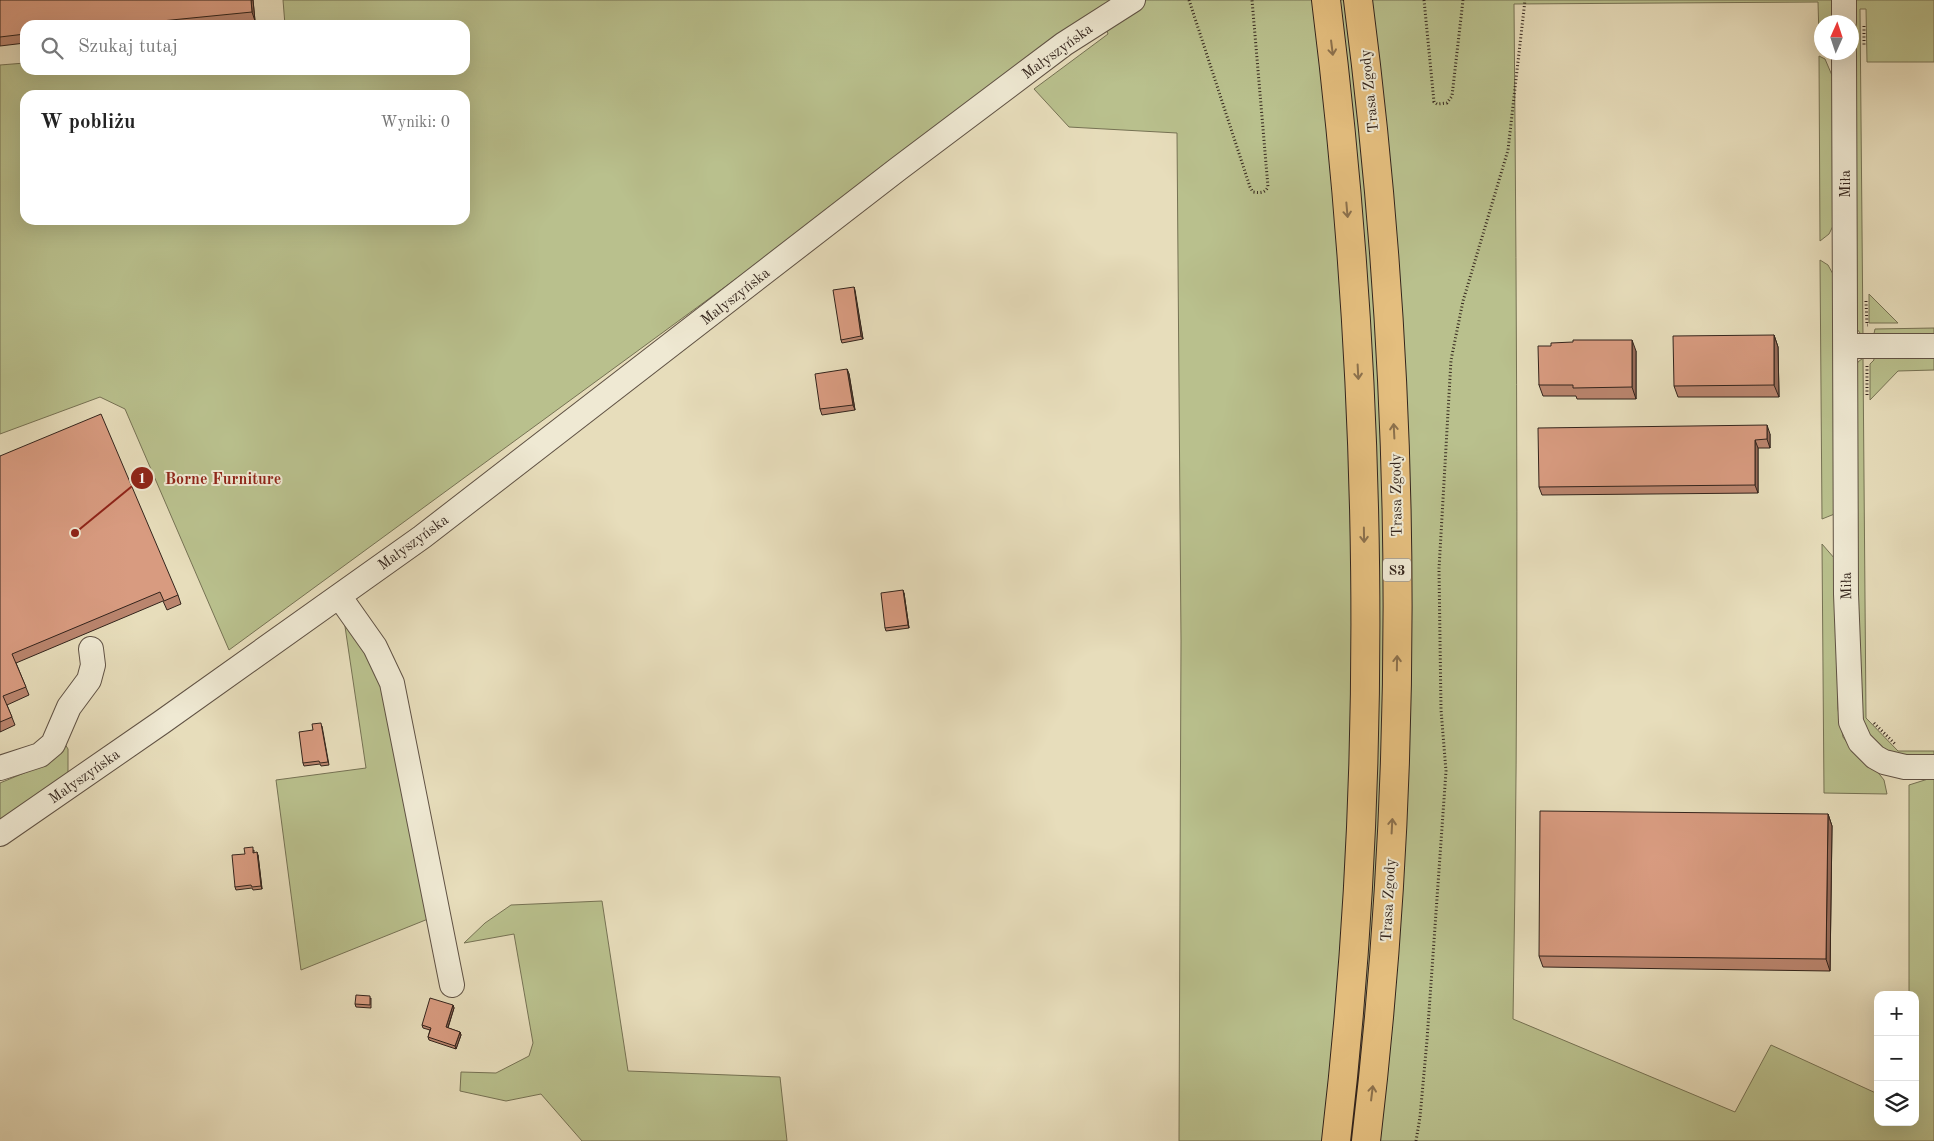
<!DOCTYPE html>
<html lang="pl">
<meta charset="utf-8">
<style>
body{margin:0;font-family:"Old Standard TT",serif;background:#f2f2f2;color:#222}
.controls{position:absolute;right:15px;bottom:15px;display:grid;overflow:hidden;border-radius:10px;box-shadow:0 5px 20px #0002}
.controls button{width:45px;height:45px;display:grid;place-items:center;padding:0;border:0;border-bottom:1px solid #e0e0e0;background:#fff;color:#222;font:25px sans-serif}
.compass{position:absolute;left:1814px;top:15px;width:45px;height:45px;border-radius:50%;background:#fff;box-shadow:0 5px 20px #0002;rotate:3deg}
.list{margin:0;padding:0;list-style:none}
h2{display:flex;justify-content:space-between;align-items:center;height:65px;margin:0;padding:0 20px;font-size:21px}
h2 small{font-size:16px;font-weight:400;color:#767676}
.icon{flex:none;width:28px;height:28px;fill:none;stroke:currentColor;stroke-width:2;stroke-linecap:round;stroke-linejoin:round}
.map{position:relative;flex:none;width:1934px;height:1141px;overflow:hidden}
.search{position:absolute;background:#fff;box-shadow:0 5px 20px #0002;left:20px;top:20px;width:450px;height:55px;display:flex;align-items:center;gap:12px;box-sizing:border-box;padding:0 18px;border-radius:15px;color:#767676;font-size:19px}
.panel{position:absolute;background:#fff;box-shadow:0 5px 20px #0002;left:20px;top:90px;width:450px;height:135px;border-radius:15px}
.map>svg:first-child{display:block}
</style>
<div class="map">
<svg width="1934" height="1141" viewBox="0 0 1934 1141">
<rect width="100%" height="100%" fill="#e7ddbb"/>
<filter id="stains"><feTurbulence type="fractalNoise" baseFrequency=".004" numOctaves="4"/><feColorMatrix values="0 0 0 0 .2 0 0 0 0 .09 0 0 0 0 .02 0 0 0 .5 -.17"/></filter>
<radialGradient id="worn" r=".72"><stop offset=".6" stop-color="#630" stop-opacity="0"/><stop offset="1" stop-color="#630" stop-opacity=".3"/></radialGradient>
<path fill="#b9c08d" stroke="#767254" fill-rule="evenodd" d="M283 0H1117L229 650 125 409 100 397 0 434V65L25 63V70H465V25H285ZM25 95H465V220H25Z
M1139 0H1934V62H1867L1866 9H1860L1863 337 1854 325 1852 3 1833 16 1831 22H1822L1821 35 1819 37 1818 2 1514 4C1517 342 1519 680 1513 1019L1735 1112 1771 1045 1878 1094V1122H1915V995H1909V785L1928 779H1934V1141H1179L1181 641 1177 133 1069 127 1034 89 1108 34 1105 26Z
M1819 56 1825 59 1834 80V224L1829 234 1820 241Z
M1820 260 1828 265 1834 276 1837 513 1822 519Z
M1869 294 1898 323H1869Z
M1934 328V338H1873L1875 329Z
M1934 355V370L1898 371 1870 400V364L1874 360 1873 356Z
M1863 358 1866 718 1898 751H1934V756L1893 755 1873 743 1862 723 1855 611 1854 370 1858 362Z
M1822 544 1835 559 1838 709 1843 737 1857 756 1876 770 1884 780 1887 794 1824 793Z
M343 613 375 657 433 917 301 970 276 780 366 768Z
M65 744 68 749V774L0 824V783L29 771Z
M602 901 628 1071 780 1077 787 1141H582L541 1094 506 1101 460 1091 461 1072 496 1073 529 1056 533 1043 514 934 464 943 485 923 511 905Z"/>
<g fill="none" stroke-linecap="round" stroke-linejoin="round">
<g stroke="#605244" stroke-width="26">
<path id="minor" d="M1844 0V22
M1844 52 1846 594 1851 722 1860 742 1875 757 1884 762 1905 767H1934
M1846 346H1934
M339 596 375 647 392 683 452 985
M0 768 40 755 53 744 69 707 89 680 93 665 91 649
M0 834 162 722 422 537 898 169 1064 44 1133 0"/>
</g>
<g stroke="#33241c" stroke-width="30">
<path id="highway" d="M1326 0C1373 376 1380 765 1336 1141
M1358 0C1407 378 1411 763 1366 1141"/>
</g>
<path stroke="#33241c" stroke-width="3" stroke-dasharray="1 2.5" stroke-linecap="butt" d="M1189 0 1250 187 1253 192C1260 193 1265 193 1268 187L1252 0
M1424 0 1434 102 1437 104 1447 103 1452 96 1463 0
M1864 26V47
M1866 301 1867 325H1868
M1867 395V364
M1874 723 1896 745
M1416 1141 1420 1117 1427 1040 1446 771 1441 710 1439 569 1451 360 1463 301 1508 150 1525 0"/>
<use href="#minor" stroke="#efe9d3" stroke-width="24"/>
<use href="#highway" stroke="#e4be7e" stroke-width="28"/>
</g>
<path fill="#ba856e" stroke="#33241c" d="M0 0H253L255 21 211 25H25V43L0 46Z
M854 287 863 339 842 343 841 340Z
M1774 335 1778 347 1779 397H1678L1674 386Z
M1551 346 1636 351V399H1577L1576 396H1543L1539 385Z
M847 369 849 374 855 410 822 415 820 409Z
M1770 434V448H1758V493L1542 495 1539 487Z
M0 456 178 595 181 604 167 610 163 601 16 663 29 695 7 705 15 725 0 732Z
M904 593 909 628 886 631 885 628Z
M322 726 329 765 321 766 320 764 304 766 303 763 313 730Z
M1828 814 1832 826 1830 971 1543 967 1539 956Z
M254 850V853L258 855 262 889 253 890 252 888 236 890 235 887 245 854Z
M371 998V1008L356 1007 355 1004Z
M453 1005 454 1008 448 1028 460 1032 461 1035 456 1049 429 1040 428 1037 430 1030 423 1028 422 1025Z"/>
<path fill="#976c5a" stroke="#33241c" d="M251 0H253L255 21 252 12Z
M854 287 855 290 863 339 861 336Z
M1774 335 1778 347 1779 397 1774 385Z
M1632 340 1636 351V399L1632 387Z
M847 369 849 374 855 410 853 405Z
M1767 425 1770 434V448L1767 439Z
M1755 440 1758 448V493L1755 485Z
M903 590 904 593 909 628 908 625Z
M1828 814 1832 826 1830 971 1826 959Z
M257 852 258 855 262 889 261 886Z
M453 1005 454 1008 447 1030 446 1027Z
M460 1032 461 1035 456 1049 455 1046Z"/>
<path fill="#d89b80" stroke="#33241c" d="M0 0H251L252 12 121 25H25V34L0 37Z
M854 287 861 336 841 340 833 290Z
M1774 335V385L1674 386 1673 336Z
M1573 340H1632V387L1573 388V385H1539L1538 346H1551V343L1573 342Z
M847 369 853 405 820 409 815 374Z
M101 414 178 595 164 601 160 592 12 654 26 687 3 696 12 717 0 722V456Z
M1767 425V439L1755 440V485L1539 487 1538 428Z
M903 590 908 625 885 628 881 593Z
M321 723 328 762 320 763 319 761 303 763 299 732 313 730 312 724Z
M1540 811 1828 814 1826 959 1539 956Z
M253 847V853L257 852 261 886 252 887 251 885 235 887 232 855 245 854 244 848Z
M356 995 370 996V1005L355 1004Z
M430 998 453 1005 446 1027 460 1032 455 1046 428 1037 431 1028 422 1025Z"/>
<defs><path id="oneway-shaft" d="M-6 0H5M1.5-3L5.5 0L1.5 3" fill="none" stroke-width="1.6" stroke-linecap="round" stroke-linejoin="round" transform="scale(1.25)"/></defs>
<g stroke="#8c714d">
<use href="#oneway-shaft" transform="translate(1332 48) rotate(83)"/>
<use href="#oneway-shaft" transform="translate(1347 210) rotate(85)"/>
<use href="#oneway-shaft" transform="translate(1358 372) rotate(87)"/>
<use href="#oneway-shaft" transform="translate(1394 431) rotate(-93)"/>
<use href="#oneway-shaft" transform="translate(1364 535) rotate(89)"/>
<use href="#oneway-shaft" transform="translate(1397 663) rotate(-89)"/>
<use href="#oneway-shaft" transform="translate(1392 826) rotate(-87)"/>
<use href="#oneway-shaft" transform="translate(1372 1093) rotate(-83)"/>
</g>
<g text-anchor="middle" stroke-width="4" stroke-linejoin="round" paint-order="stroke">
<rect fill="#efe9d3" stroke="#6b5f53" stroke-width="1" x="1383" y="558.5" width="28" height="23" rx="4"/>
<g font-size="14" font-weight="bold" fill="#33241c">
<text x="1397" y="575">S3</text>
</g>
<g font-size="15" fill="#33241c" stroke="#efe9d3">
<text transform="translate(1057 51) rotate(-36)" y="5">Małyszyńska</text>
<text transform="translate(1369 91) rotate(-96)" y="5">Trasa Zgody</text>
<text transform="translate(1845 184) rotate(-90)" y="5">Miła</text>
<text transform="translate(735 296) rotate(-38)" y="5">Małyszyńska</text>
<text transform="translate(1396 495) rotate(-91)" y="5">Trasa Zgody</text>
<text transform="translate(413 542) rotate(-36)" y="5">Małyszyńska</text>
<text transform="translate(1846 586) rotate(-91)" y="5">Miła</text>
<text transform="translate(84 776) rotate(-35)" y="5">Małyszyńska</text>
<text transform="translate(1388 900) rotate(-87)" y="5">Trasa Zgody</text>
</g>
</g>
<path fill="none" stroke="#8f2418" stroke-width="2" d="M75 533L142 478"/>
<g fill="#8f2418" stroke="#efe9d3" stroke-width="2">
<circle cx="75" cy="533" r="5"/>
<circle cx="142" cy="478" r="12"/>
</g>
<g font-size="15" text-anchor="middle" font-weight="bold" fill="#fff">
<text x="142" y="483">1</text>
</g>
<g font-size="16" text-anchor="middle" font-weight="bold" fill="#8f2418" stroke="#efe9d3" stroke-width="4" stroke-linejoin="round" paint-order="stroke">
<text x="223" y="484">Borne Furniture</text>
</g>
<rect width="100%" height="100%" filter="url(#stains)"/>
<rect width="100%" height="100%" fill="url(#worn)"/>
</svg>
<div class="controls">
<button>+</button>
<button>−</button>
<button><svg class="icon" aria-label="layers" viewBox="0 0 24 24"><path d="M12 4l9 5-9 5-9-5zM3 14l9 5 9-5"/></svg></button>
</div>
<svg class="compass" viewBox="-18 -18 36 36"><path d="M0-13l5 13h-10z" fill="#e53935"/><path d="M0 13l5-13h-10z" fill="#767676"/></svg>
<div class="search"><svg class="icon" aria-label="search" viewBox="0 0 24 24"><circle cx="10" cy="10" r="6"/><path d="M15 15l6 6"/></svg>Szukaj tutaj</div>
<section class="panel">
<h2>W pobliżu<small>Wyniki: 0</small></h2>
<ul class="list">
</ul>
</section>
</div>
